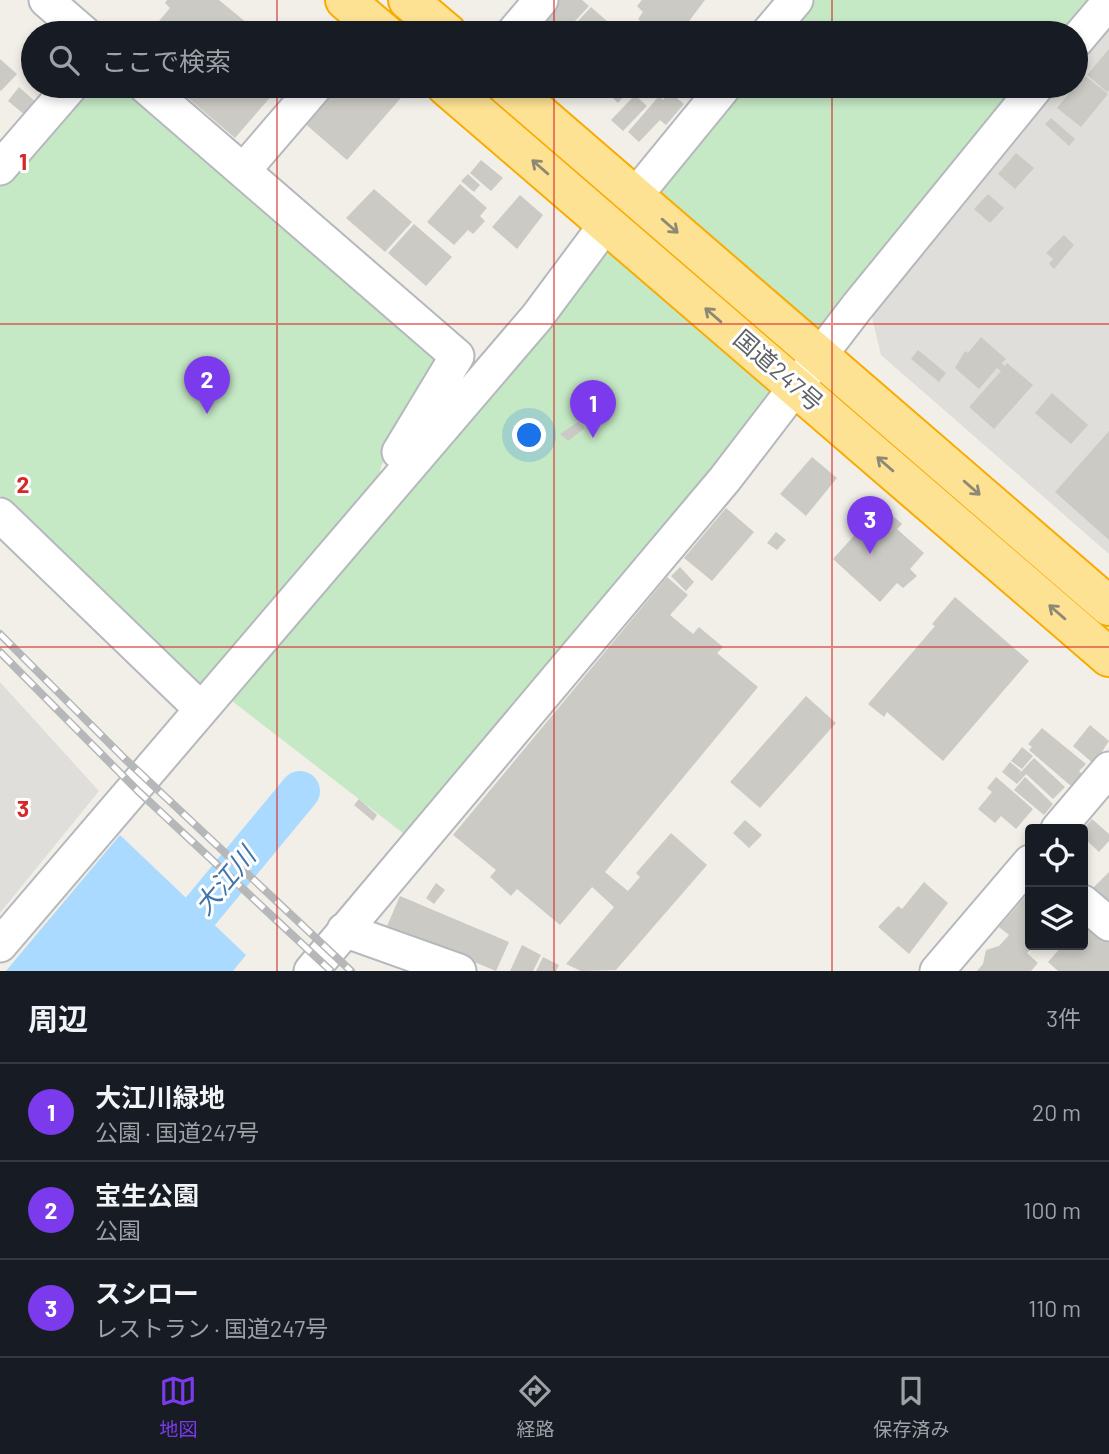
<!DOCTYPE html>
<html lang="ja">
<meta charset="utf-8">
<style>
body{margin:0;font-family:Barlow,"Noto Sans JP",sans-serif;background:#242831;color:#f1f3f6}
.controls{position:absolute;right:21px;bottom:21px;display:grid;overflow:hidden;border-radius:7px;box-shadow:0 4px 10px #0003}
.controls button{width:63px;height:63px;display:grid;place-items:center;padding:0;border:0;border-bottom:2px solid #363941;background:#171b24;color:#f1f3f6;font:35px sans-serif}
.you{position:absolute;left:530px;top:436px;width:24px;height:24px;margin:-18px;border:5px solid #fff;border-radius:50%;background:#1a73e8;box-shadow:0 0 0 10px #1a73e833}
.badge{display:grid;place-items:center;width:46px;height:46px;border-radius:50%;background:#7c3aed;color:#fff;font-size:23px;font-weight:700}
.pin{position:absolute;translate:-50% -58px;filter:drop-shadow(0 2px 4px #0008)}
.pin::after{content:'';position:absolute;top:37px;width:24px;height:21px;background:inherit;clip-path:polygon(0 0,100% 0,50% 100%)}
.list{margin:0;padding:0;list-style:none}
h2{display:flex;justify-content:space-between;align-items:center;height:91px;margin:0;padding:0 28px;font-size:30px}
h2 small{font-size:23px;font-weight:400;color:#9ea1a6}
.list li{display:grid;grid-template-columns:46px 1fr auto;gap:21px;align-items:center;box-sizing:border-box;height:98px;padding:0 28px;border-top:2px solid #363941}
.list b{display:block;font-size:26px;white-space:nowrap}
.list p{margin:0;font-size:23px;white-space:nowrap;color:#9ea1a6}
.list em{font-size:23px;font-style:normal;color:#9ea1a6}
.icon{flex:none;width:38px;height:38px;fill:none;stroke:currentColor;stroke-width:2;stroke-linecap:round;stroke-linejoin:round}
.map{position:relative;flex:none;width:1109px;height:971px;overflow:hidden}
.search{position:absolute;background:#171b24;box-shadow:0 4px 10px #0003;left:21px;right:21px;top:21px;height:77px;display:flex;align-items:center;gap:18px;box-sizing:border-box;padding:0 24px;border-radius:38px;color:#9ea1a6;font-size:26px}
.sheet{height:385px;background:#171b24}
nav{display:flex;justify-content:space-around;align-items:center;box-sizing:border-box;height:98px;border-top:2px solid #363941;background:#171b24;font-size:19px;color:#9ea1a6}
nav a{display:grid;justify-items:center;gap:4px}
nav .on{color:#7c3aed}
.map>svg:first-child{display:block}
</style>
<div class="map">
<svg width="1109" height="971" viewBox="0 0 1109 971">
<rect width="100%" height="100%" fill="#f1efe8"/>
<path fill="#e0deda" d="M1109 20V554L881 355 869 305 1054 86H1076V60Z
M0 682 99 791 0 913Z"/>
<path fill="#c5e8c5" d="M815 0H1104L1076 33H787Z
M86 86H126L446 361 381 466 378 484 213 679 200 683 188 679 0 495V185Z
M743 86H1033L408 837 227 697Z"/>
<path fill="#aadaff" d="M120 835 246 955 233 971H6Z"/>
<g fill="none" stroke-linecap="round" stroke-linejoin="round">
<path stroke="#aadaff" stroke-width="40" d="M151 971 300 791"/>
</g>
<path fill="#cccac5" d="M167 0H219L259 33H149L170 8 165 3Z
M551 0H582L589 6 564 33H534Z
M642 0H705L680 33H655L638 19 643 12 637 6Z
M591 7 616 29 612 33H567Z
M1109 49V90L1107 92 1087 75Z
M0 59 17 74 1 91 0 90Z
M1084 75 1108 94 1081 127 1057 108Z
M174 86H280L235 138Z
M335 86H399L406 92 347 160 303 122Z
M614 86H633L618 103 608 94Z
M19 87 37 103 26 116 8 101Z
M670 92 684 104 666 125 660 120 639 142 628 132 659 96 663 100Z
M635 95 647 106 623 131 611 120Z
M1051 118 1075 139 1069 146 1045 124Z
M1016 153 1034 168 1015 189 998 174Z
M481 160 503 178 491 191 470 173Z
M468 174 480 185 474 192 461 181Z
M460 184 487 208 480 216 485 221 473 234 468 230 454 245 427 222Z
M374 189 412 222 385 252 346 218Z
M988 194 1004 208 990 223 974 209Z
M520 195 543 215 517 249 492 227Z
M414 224 452 257 426 286 388 253Z
M1064 235 1074 245 1054 269 1049 264 1053 259 1046 253Z
M981 337 1006 359 1002 363 1005 366 1007 363 1033 385 994 429 969 407 1001 371 997 368 979 389 955 368 965 351 968 353Z
M918 350 946 373 939 382 911 359Z
M1052 393 1088 425 1071 444 1035 413Z
M578 422 585 428 568 441 560 434Z
M1109 431V540L1055 492Z
M812 457 837 478 806 516 780 494Z
M874 499 902 524 897 529 924 553 910 569 917 576 903 588 897 583 880 602 833 559 860 529 852 521Z
M726 508 754 532 712 581 684 558Z
M776 532 786 540 777 550 767 543Z
M680 567 694 582 686 591 671 576Z
M667 577 688 595 670 615 693 634 699 627 723 647 717 653 758 687 605 872 628 891 640 877 636 873 671 833 707 865 616 970 581 971 566 964 614 907 592 887 560 925 517 889 511 896 490 877 496 870 453 835Z
M955 597 1029 661 943 761 887 712 884 717 868 704 935 626 932 624Z
M806 696 836 723 760 808 730 782Z
M1090 725 1109 741 1094 764 1073 746Z
M1042 728 1086 764 1079 771 1084 776 1077 783 1071 786 1029 750 1032 747 1028 744Z
M1022 747 1033 756 1022 769 1011 761Z
M1034 758 1065 787 1053 799 1026 774 1017 784 1002 772 1010 762 1021 771 1019 774Z
M996 777 1033 809 1016 829 1001 816 995 823 978 809 992 792 987 788Z
M1025 777 1053 804 1044 815 1014 790Z
M359 799 377 815 373 821 354 805Z
M1092 819 1109 834V841L1099 852 1083 837V829Z
M745 820 762 835 749 848 733 833Z
M1109 872V903L1093 888Z
M924 882 948 903 909 954 878 927 898 906 902 909Z
M436 883 445 890 434 904 426 898Z
M1030 891V945H1035L1027 953 1038 963 1031 971H977L983 964 986 950 999 946 1009 935 999 927Z
M400 896 509 942 496 971 387 926Z
M1083 922 1109 939V971H1058L1048 962 1063 945H1083Z
M522 945 541 955 533 971H510Z
M543 957 559 965 556 971H536Z"/>
<g fill="none" stroke-linecap="round" stroke-linejoin="round">
<g stroke="#b5b8bc" stroke-width="37">
<path id="minor" d="M46 0 84 33
M513 33 541 0
M768 33 796 0
M1076 41 1109 2
M145 86 457 356 399 452
M0 168 71 86
M243 171 316 86
M635 196 725 86
M0 515 200 708
M1058 829 1109 769
M1083 902 1109 924
M344 930 459 971
M0 945 537 317 607 223
M311 971 725 479 857 307 1037 86
M937 971 1030 862"/>
</g>
<g stroke="#f9ab00" stroke-width="42">
<path id="highway" d="M345 0 384 33
M408 0 447 33
M446 86 1109 657
M507 86 1109 606"/>
</g>
<use href="#minor" stroke="#fff" stroke-width="33"/>
<use href="#highway" stroke="#fde293" stroke-width="38"/>
<g stroke="#b6b7b8" stroke-width="8">
<path id="rail" d="M0 634 125 759 351 971
M0 652 138 791 331 971"/>
</g>
<use href="#rail" stroke="#fff" stroke-width="5" stroke-dasharray="16" stroke-linecap="butt"/>
</g>
<defs><path id="oneway-shaft" d="M-6 0H5M1.5-3L5.5 0L1.5 3" fill="none" stroke-width="1.6" stroke-linecap="round" stroke-linejoin="round" transform="scale(1.75)"/></defs>
<g stroke="#8e8975">
<use href="#oneway-shaft" transform="translate(540 167) rotate(-139)"/>
<use href="#oneway-shaft" transform="translate(670 226) rotate(41)"/>
<use href="#oneway-shaft" transform="translate(713 315) rotate(-139)"/>
<use href="#oneway-shaft" transform="translate(885 464) rotate(-139)"/>
<use href="#oneway-shaft" transform="translate(972 488) rotate(41)"/>
<use href="#oneway-shaft" transform="translate(1057 612) rotate(-139)"/>
</g>
<path fill="none" stroke="#d62828" stroke-width="2" stroke-opacity="0.55" d="M277 0V33M554 0V33M832 0V33M277 86V971M554 86V971M832 86V971M0 324H1109M0 647H1109"/>
<g text-anchor="middle" stroke-width="6" stroke-linejoin="round" paint-order="stroke">
<g font-size="24" fill="#5f6368" stroke="#fff">
<text transform="translate(778 371) rotate(41)" y="8">国道247号</text>
</g>
<g font-size="26" font-style="italic" fill="#4174aa" stroke="#fff">
<text transform="translate(225 881) rotate(-50)" y="9">大江川</text>
</g>
</g>
<g font-size="23" text-anchor="middle" font-weight="bold" fill="#d62828" stroke="#fff" stroke-width="6" stroke-linejoin="round" paint-order="stroke">
<text x="23" y="170">1</text>
<text x="23" y="493">2</text>
<text x="23" y="817">3</text>
</g>
</svg>
<div class="controls">
<button><svg class="icon" aria-label="locate" viewBox="0 0 24 24"><circle cx="12" cy="12" r="6"/><path d="M12 2v4M12 18v4M2 12h4M18 12h4"/></svg></button>
<button><svg class="icon" aria-label="layers" viewBox="0 0 24 24"><path d="M12 4l9 5-9 5-9-5zM3 14l9 5 9-5"/></svg></button>
</div>
<div class="you"></div>
<div class="pin badge" style="left:593px;top:438px">1</div>
<div class="pin badge" style="left:207px;top:414px">2</div>
<div class="pin badge" style="left:870px;top:554px">3</div>
<div class="search"><svg class="icon" aria-label="search" viewBox="0 0 24 24"><circle cx="10" cy="10" r="6"/><path d="M15 15l6 6"/></svg>ここで検索</div>
</div>
<section class="sheet">
<h2>周辺<small>3件</small></h2>
<ul class="list">
<li><span class="badge">1</span><div><b>大江川緑地</b><p>公園 · 国道247号</p></div><em>20 m</em></li>
<li><span class="badge">2</span><div><b>宝生公園</b><p>公園</p></div><em>100 m</em></li>
<li><span class="badge">3</span><div><b>スシロー</b><p>レストラン · 国道247号</p></div><em>110 m</em></li>
</ul>
</section>
<nav>
<a class="on"><svg class="icon" aria-label="map" viewBox="0 0 24 24"><path d="M3 6l6-2 6 2 6-2v14l-6 2-6-2-6 2zM9 4v14M15 6v14"/></svg>地図</a>
<a><svg class="icon" aria-label="directions" viewBox="0 0 24 24"><path d="M12 3l9 9-9 9-9-9zM9 14v-3h6M13 9l2 2-2 2"/></svg>経路</a>
<a><svg class="icon" aria-label="saved" viewBox="0 0 24 24"><path d="M7 4h10v16l-5-4-5 4z"/></svg>保存済み</a>
</nav>
